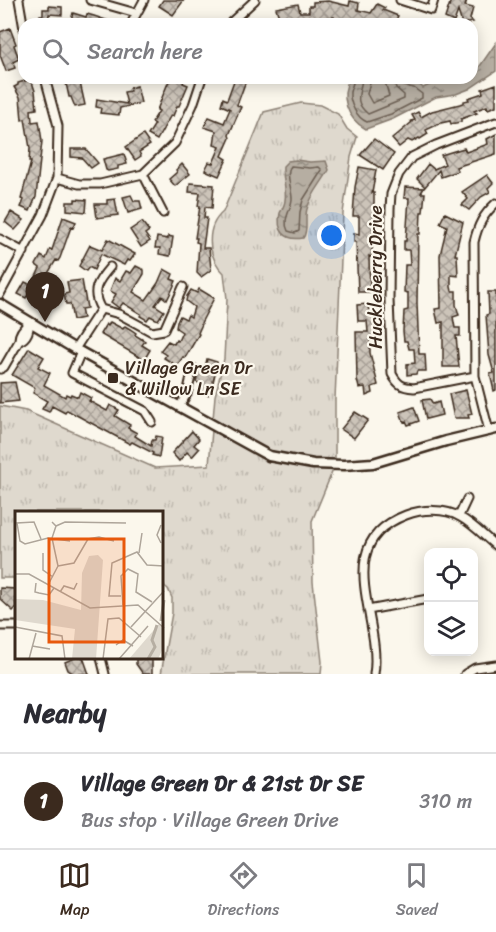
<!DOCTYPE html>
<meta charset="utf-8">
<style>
body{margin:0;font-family:Sriracha,sans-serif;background:#f2f2f3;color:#2b2b33}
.controls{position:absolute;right:18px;bottom:18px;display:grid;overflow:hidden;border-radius:12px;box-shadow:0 3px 15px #0003}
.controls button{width:54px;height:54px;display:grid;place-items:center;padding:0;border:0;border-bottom:2px solid #e1e1e2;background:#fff;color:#2b2b33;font:30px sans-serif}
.you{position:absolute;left:332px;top:236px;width:21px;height:21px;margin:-15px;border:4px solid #fff;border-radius:50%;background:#1a73e8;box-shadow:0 0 0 9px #1a73e833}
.badge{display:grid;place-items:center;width:39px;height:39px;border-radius:50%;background:#3b2a1e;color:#fff;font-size:20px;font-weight:700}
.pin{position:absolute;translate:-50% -50px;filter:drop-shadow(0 2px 3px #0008)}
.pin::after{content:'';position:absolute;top:32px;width:21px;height:18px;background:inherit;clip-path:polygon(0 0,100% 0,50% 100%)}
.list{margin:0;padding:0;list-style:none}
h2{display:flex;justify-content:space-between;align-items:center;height:78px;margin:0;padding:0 24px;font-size:26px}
h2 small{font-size:20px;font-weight:400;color:#7c7c81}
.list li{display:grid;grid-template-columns:39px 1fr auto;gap:18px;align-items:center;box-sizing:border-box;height:96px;padding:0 24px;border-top:2px solid #e1e1e2}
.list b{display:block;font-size:22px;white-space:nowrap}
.list p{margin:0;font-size:20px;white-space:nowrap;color:#7c7c81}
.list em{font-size:20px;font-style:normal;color:#7c7c81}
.icon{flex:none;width:33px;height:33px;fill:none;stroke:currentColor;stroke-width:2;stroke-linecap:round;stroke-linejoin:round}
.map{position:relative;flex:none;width:496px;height:674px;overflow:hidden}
.search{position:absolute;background:#fff;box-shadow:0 3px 15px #0003;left:18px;right:18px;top:18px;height:66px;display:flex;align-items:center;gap:15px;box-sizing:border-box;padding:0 21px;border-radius:18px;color:#7c7c81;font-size:22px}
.sheet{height:174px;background:#fff}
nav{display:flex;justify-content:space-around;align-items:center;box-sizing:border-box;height:84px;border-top:2px solid #e1e1e2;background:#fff;font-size:16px;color:#7c7c81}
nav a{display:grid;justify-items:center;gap:3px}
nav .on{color:#3b2a1e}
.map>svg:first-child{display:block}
</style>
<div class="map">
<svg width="496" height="674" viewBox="0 0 496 674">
<defs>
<pattern id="grass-tufts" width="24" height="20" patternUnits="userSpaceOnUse" patternTransform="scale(1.5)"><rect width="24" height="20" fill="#dfd9ce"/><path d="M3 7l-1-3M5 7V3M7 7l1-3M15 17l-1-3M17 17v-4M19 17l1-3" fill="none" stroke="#c0bab0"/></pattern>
<pattern id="water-ripples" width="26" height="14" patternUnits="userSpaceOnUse" patternTransform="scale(1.5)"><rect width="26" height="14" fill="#b6aea2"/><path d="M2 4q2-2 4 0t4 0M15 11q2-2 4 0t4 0" fill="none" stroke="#958e83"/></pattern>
<pattern id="building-cross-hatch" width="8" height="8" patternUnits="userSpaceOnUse" patternTransform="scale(1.5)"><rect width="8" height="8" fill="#ccc4b9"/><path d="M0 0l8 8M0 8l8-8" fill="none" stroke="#a79f96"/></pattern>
</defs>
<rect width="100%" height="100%" fill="#fbf7ec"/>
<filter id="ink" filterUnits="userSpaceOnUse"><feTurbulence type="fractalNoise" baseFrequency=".0167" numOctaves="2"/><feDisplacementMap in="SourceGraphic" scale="12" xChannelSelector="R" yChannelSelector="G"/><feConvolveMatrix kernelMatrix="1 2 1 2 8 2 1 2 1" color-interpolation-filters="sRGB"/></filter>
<g filter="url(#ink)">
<path fill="url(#grass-tufts)" stroke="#8d8276" stroke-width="1.5" d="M301 103 320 105 338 114 347 129 357 137 351 157 343 213 335 399V465L312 521 313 582 322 662 321 674H161L172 613V598L168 589 162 584V512H16V578H0V406L26 411 155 468 209 465 215 396 224 359 227 299 224 273C207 257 205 227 223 212L264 112Z"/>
<path fill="url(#water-ripples)" stroke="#85796d" stroke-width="1.5" d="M496 43V71L469 89 456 94 436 97 393 119 366 129C347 119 339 96 350 78H405L408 82 416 81 423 88C438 80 455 78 472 78V73L478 69Z
M296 160 310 162 326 161 329 170C322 183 311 194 307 209 304 218 309 230 303 238 285 241 276 231 280 213 282 209 285 205 285 200 287 189 282 177 283 166L288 161Z"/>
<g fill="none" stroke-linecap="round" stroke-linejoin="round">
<path stroke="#6c5f53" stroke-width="1.5" d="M354 78C354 83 351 87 350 92 349 103 357 118 367 122L391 114 422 98V94L414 88 404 86 401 78
M362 78C361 93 352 101 368 114L404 99V95L396 88 393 78
M371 78 367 94 372 103 389 96 384 78
M291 166 310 168 319 167 322 170 303 200 300 212 299 231 295 233 288 231C282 219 291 211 292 199 292 188 285 175 291 166Z"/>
</g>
<path fill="url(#building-cross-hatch)" stroke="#3b2a1e" stroke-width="1.5" d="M163 0H184L173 15 159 6Z
M451 0H467L465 6 473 8 470 19 473 22 462 24 458 11 454 22 445 18Z
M328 1 349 6 350 1 359 3 358 10 371 13 377 4 385 8 383 10 398 16 394 24H359V22L343 20 342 22 334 21V17L302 19 303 21 294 24H266L279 17 276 8 298 4 300 12H309V6H313V2Z
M49 6 62 7V15L49 14 48 24H39L40 15H43V9H49Z
M73 13 86 17 87 14 94 16 112 22V24H75L76 22 71 20Z
M10 28 16 44 14 45 19 59 13 62 15 68 6 71 0 55V32Z
M63 78H79L85 105 75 107 71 97H69L66 83Z
M170 78H185L183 83 188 85 179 106H177L173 116 171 115 157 140 148 135 155 124 152 122 159 111 157 110Z
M235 78H247L237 105 241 107 229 135 230 138 222 156 227 159 219 176 205 170 209 162 213 163 220 147 214 145 216 131 204 127 209 117 224 123 230 109 221 105 223 98 227 100Z
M31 79 35 91 37 109 31 110 32 122 39 121 42 141 36 197 30 211 21 207 24 200 21 199 31 162H29L30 148 25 119 22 120 20 97 14 87 18 85V83Z
M496 84V106L488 109 487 106 474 111 477 113 461 119V122L451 124 450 121 441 123 426 130 428 134 420 139 419 138 412 142 408 140 399 147 392 139 412 122 411 121 415 120 412 115 418 112 421 117 432 111 464 103V101L469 100 468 98 483 93 482 89Z
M137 86 141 103 120 108 119 115 100 113 101 108 96 107 97 99 127 104 124 92 130 91 129 88Z
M496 134V154L456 167 458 171 441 177 439 170 425 187 417 179 428 164 434 169 445 164 441 155 464 148 466 152 488 144 487 139Z
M143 135 150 145 139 152 141 156 135 160 126 147Z
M374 139 394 154 383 170 360 155Z
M71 149H86L98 163 91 168 82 158 71 157Z
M124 154 127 164 118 166V169L108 171 106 170 103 159Z
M182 164 190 174 175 186 169 179 177 172 176 170Z
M359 167 376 170 372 193H374V219H377V227L373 228 372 257 369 256 370 292H358L356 242H354V233L359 234V216H353L355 187Z
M487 175 493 183 488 188 490 192 481 197 469 210 462 205 468 199 462 192Z
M190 183 214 185 212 208 205 207 204 218H207L203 248H209L211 270 201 277 197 273 199 243 196 242 197 238H195L200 206H198L200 193 189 192Z
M405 187 424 188 421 193H425L423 212H421L420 234H418L417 303 419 354H425L426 371H417L416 374 407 375V364L415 363 414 349H409L407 341H404L403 331 404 311 408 310V293L404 292 405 265H410L409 250H404V241H406L409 198H404Z
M131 195 134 201H140L142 209 128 213 123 197Z
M75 199 87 200 86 212 67 210V202H75Z
M115 199 118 215 97 218 95 204H107V200Z
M11 212 24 220 15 230 5 222Z
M445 213 463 222 455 255H457L458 276 451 275V287L452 291H456V305L459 315 453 317 455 328H460V336H456L459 367H443V322L438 323 435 309 441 308 440 255 447 226 440 223Z
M63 217 76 222 73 228 71 227 60 258 58 261 56 260 41 285 44 286 36 301 27 296 26 298 18 294 25 282 31 285 34 281 40 268 36 265 41 256 46 259 50 249 52 250Z
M142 222 149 231 145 234 150 241 141 247 130 230Z
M168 236 173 237 170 256 159 254 160 248H155L157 237 168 239Z
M108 239 135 254 130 261 127 260 124 265 101 254 94 270 89 267 86 271 79 266 90 245 102 250Z
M136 266 144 270V274L133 292 146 300 158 283 164 269 173 274 171 279 176 281 172 290 167 300 162 296 155 305 164 311 158 320 150 316 147 320 140 316 141 314 123 303 119 308 111 302 116 294 110 291 115 278 120 281 126 271 131 273Z
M82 280 87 308 81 309 83 318 73 320 70 304H66L64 294 69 293 67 282Z
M199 289 214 298 201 323 202 324 198 333 199 334 185 358 183 357 177 366 164 358 166 355 160 351 168 341 174 344 176 340 178 341 182 332 176 328 177 322 180 316 186 319 188 315 191 317 194 307 186 301 187 296 191 290 197 293Z
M488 292H496V390L494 391 490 374 494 373 489 355 486 315 489 314Z
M368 304 369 313 376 312V339L370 340V353L378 385 372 387 373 393 366 396 365 387 359 388 357 380 356 332H368L367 321H358L357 305Z
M110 322 123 329 125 326 130 329 136 333 135 335 145 341 142 345 150 350 144 360 100 334 106 324 108 326Z
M29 348 44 357 38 367 50 373 44 385 65 397 66 394 70 396 71 394 78 397 80 392 91 398 89 401 107 411 110 405 119 410 115 416 130 425 128 428 137 433 135 436 151 446 152 440H155L156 436 162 437 159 457 152 455 153 453 132 442 130 444 67 410 65 413 52 406 49 412 42 409 47 401 33 393 35 388 12 375Z
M207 359 217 362V366L212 386 208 395 199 392 202 384 196 382 199 367 205 368Z
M15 382 19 401 0 403V383Z
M466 390 472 414 468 415 469 418H454L449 394Z
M430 399 433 404 439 402 442 415 426 419 422 400Z
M414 407 419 421 408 425 406 421 404 422 400 412Z
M355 412 368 420 354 438 341 429Z
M192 431 199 439 194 445 199 449 192 457 187 452 179 461 172 453Z
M0 588 16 589V608L13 611 0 599Z
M77 657H83L89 674H74L68 670 65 662Z
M140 657H152V674H143L136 664V659H140Z"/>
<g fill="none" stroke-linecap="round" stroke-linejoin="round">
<g stroke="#3b2a1e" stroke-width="11">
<path id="minor" d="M19 0 24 29
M90 0 136 13
M400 0 431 10 434 0
M131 24 144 0
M229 24 255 0
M143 174 163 213
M57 178 79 184H100L143 174 175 143 193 105 202 78
M0 239 24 252
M0 294 43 215 57 178 58 126 45 78
M101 309C90 291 98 281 110 267
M19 341C28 338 29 330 30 322
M75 349 101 309 119 314 152 332 164 330 183 287
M81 352 72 373 145 411 152 422
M0 369 4 367 19 341C18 333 24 327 30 322
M475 376 414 388C402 387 398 385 392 374L389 300 390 209 391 194 399 174 412 157 436 145 496 122
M179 407 187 394 193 368
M489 431 475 376 474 242C478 225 483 215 496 203
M459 516 467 499
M368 610 428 599
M0 626H16
M101 658 105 674
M374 674C383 619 329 544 406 515 422 509 445 508 460 517 473 524 485 537 496 546
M465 674 475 668 496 665"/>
</g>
<g stroke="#3b2a1e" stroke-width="13">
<path id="tertiary" d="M0 304 75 349 269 456 313 464 344 465 373 463 446 441 496 429"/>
</g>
<use href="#minor" stroke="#fbf7ec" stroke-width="7"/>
<use href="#tertiary" stroke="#fbf7ec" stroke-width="8"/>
</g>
</g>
<rect fill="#3b2a1e" stroke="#fbf7ec" stroke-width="2" x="107" y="372" width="12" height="12" rx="3"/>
<g text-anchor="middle" stroke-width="4.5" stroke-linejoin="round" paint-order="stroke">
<g font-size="18" fill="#3b2a1e" stroke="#fbf7ec">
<text transform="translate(376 277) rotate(-90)" y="6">Huckleberry Drive</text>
</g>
<g font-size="18" fill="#3b2a1e" stroke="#fbf7ec" text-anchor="start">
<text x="125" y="374">Village Green Dr<tspan x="125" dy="21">&amp; Willow Ln SE</tspan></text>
</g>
</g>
<g transform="translate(15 511)">
<rect width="148" height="148" fill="#fbf7ec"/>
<path d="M83 44 88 49 81 148H57L60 118 0 109V88L28 89 66 99 67 62 74 45ZM144 113 148 117 149 135 143 148H114Z" fill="#dfd9ce"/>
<path fill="none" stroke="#b6aea2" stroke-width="3" d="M146 110 149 89M133 148 140 136 137 129 142 114"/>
<path fill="none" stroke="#aea59a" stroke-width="1.5" d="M37 11 41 15 50 11 111 12M146 14 142 24 146 32M26 28 19 11 2 12 5 30 10 33 33 27 55 30M28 42V59L38 66M124 42 127 22M43 55 59 52 73 28 84 26 99 30M0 63H14L75 97 123 94 149 117M21 72 20 81 24 82 34 84 39 77M33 74 43 55 37 27 41 15M45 81 49 75 59 78 62 72M106 85H94L97 52 122 41 132 54 149 55M108 94 106 65 113 58 123 63 121 81 137 91M0 116 47 125 50 148M116 116 149 80M101 134 108 129 118 135M17 135 35 138M14 148 21 122M88 148 93 108 104 107 126 126M104 148 133 115"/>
<path fill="#e8590c" fill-opacity="0.15" stroke="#e8590c" stroke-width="3" d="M34 28H109V131H34Z"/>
<rect width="148" height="148" fill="none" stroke="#3b2a1e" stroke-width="3"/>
</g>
</svg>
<div class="controls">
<button><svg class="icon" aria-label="locate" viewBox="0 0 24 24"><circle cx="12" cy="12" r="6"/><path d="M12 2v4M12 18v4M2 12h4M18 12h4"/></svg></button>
<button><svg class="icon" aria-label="layers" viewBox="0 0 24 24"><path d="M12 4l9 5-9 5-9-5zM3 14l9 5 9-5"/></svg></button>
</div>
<div class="you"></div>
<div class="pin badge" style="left:45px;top:322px">1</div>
<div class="search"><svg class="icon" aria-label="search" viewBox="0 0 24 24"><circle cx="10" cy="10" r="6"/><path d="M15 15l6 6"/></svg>Search here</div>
</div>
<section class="sheet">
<h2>Nearby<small></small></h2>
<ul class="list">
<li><span class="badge">1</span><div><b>Village Green Dr &amp; 21st Dr SE</b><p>Bus stop · Village Green Drive</p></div><em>310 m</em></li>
</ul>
</section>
<nav>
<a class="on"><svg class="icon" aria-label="map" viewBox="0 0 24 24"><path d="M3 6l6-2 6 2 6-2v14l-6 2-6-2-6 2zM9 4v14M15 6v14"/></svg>Map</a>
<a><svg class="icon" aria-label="directions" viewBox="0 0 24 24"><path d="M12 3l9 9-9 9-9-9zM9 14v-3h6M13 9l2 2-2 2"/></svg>Directions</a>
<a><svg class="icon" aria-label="saved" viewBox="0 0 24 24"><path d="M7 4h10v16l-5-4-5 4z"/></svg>Saved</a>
</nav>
